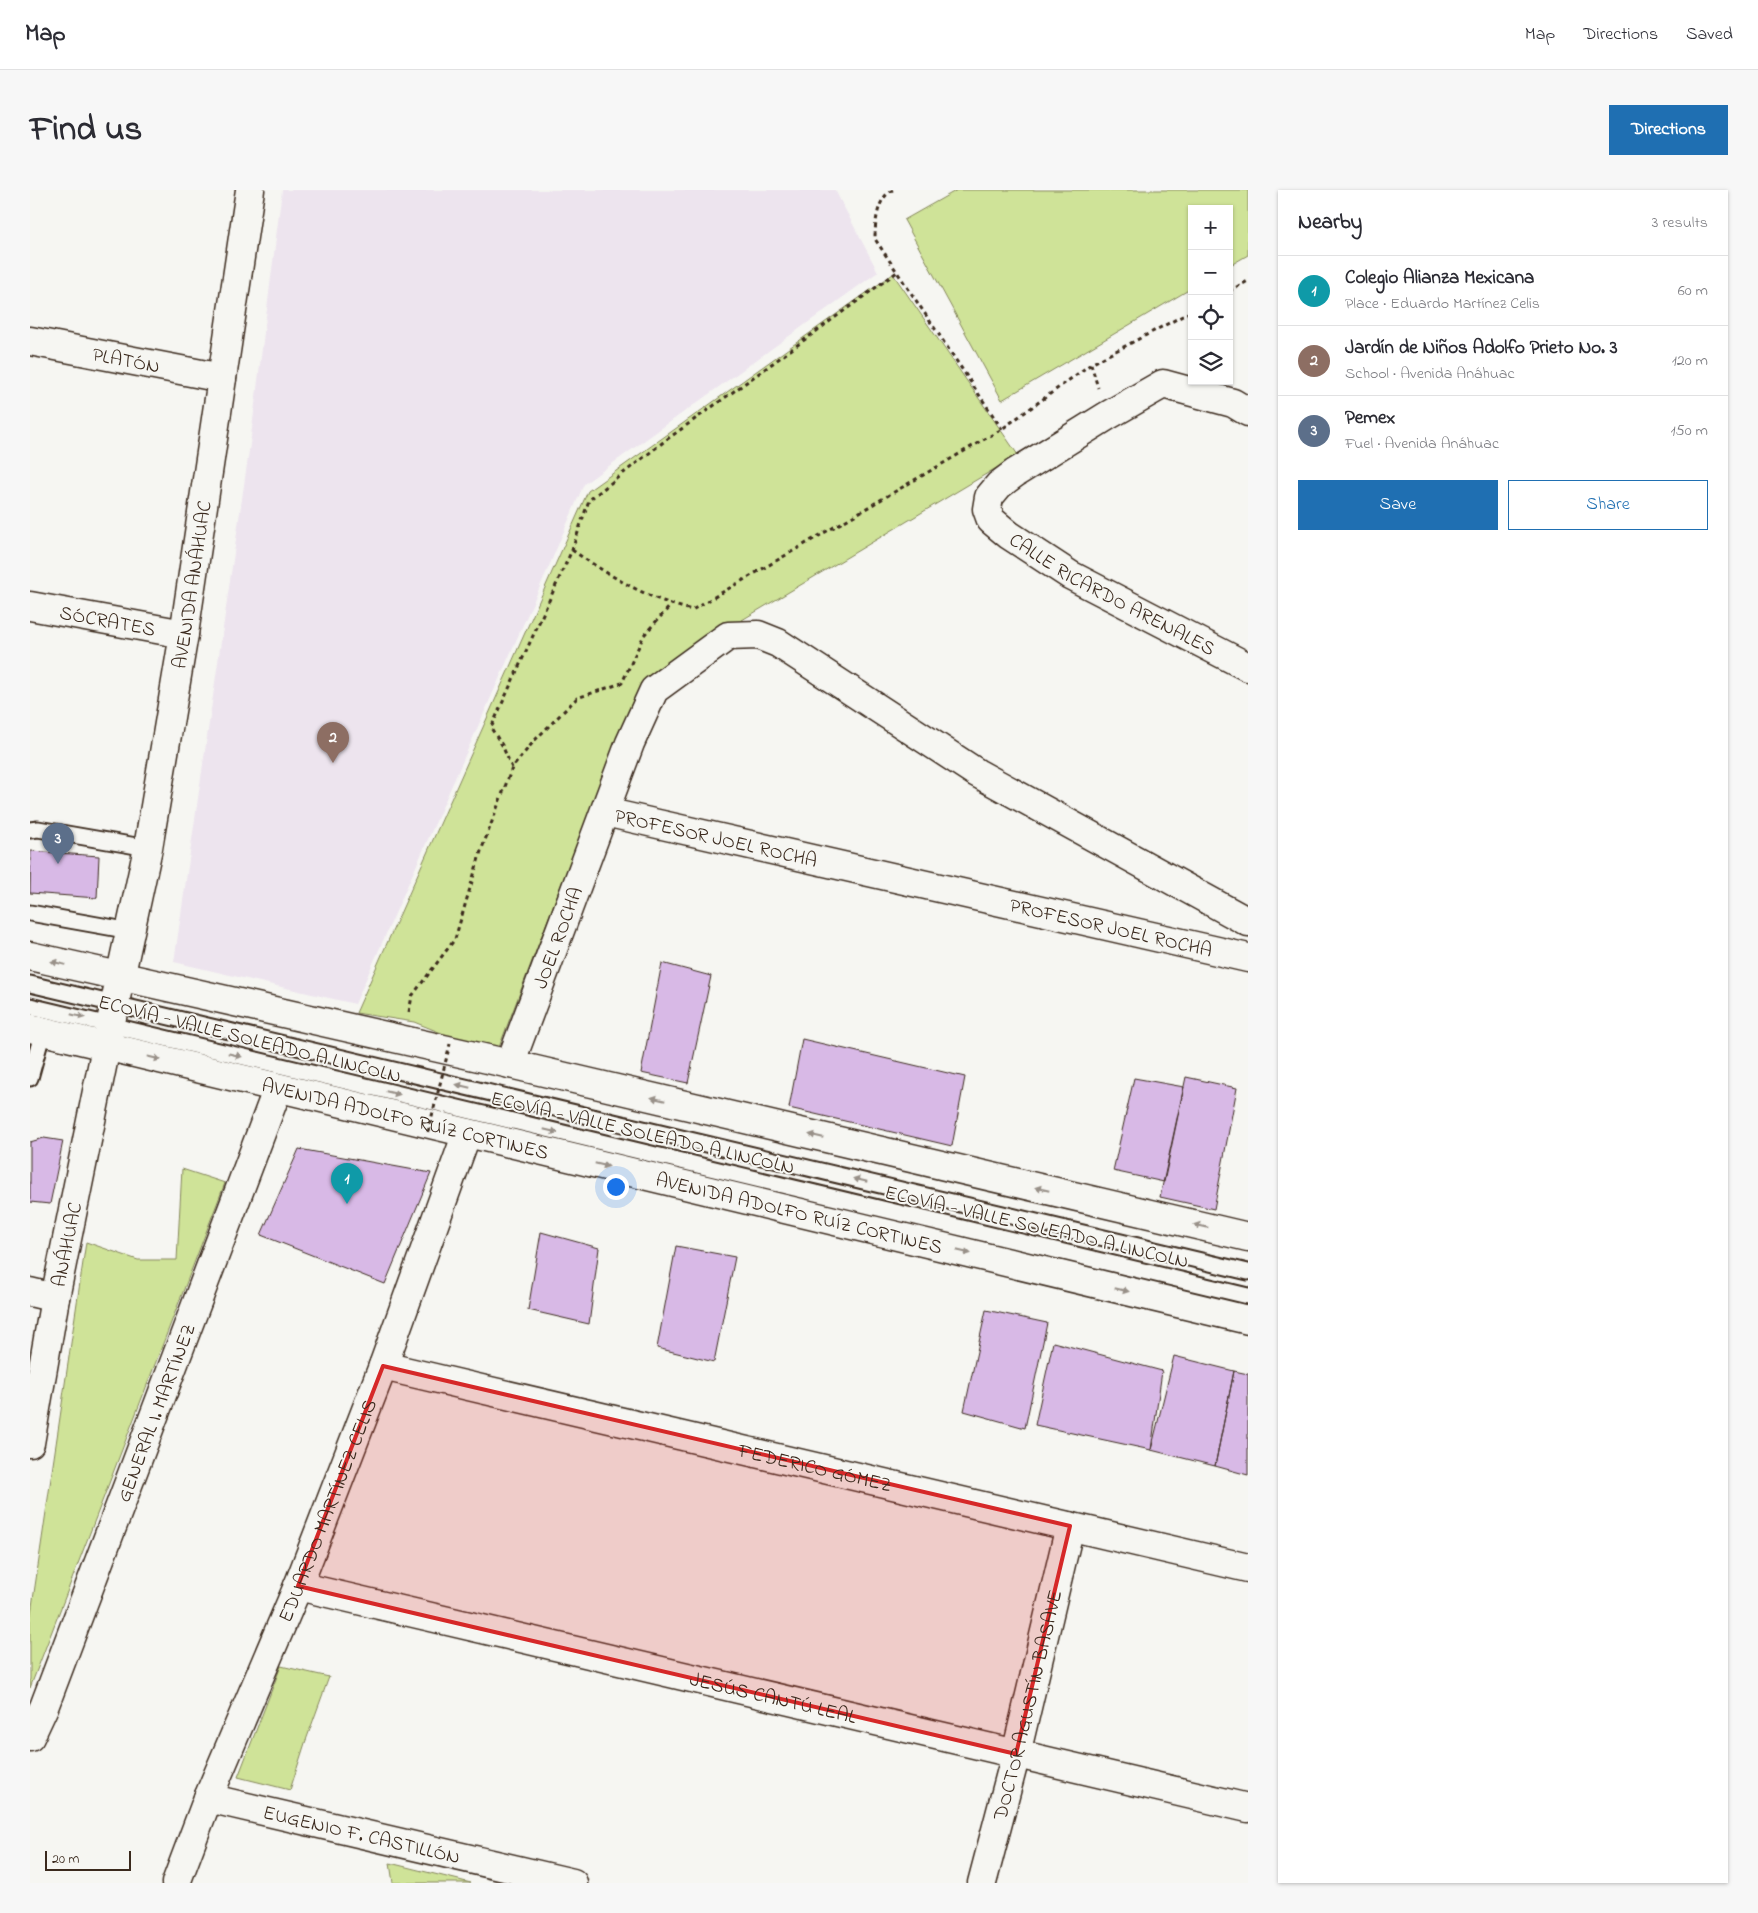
<!DOCTYPE html>
<meta charset="utf-8">
<style>
body{margin:0;font-family:"Indie Flower",sans-serif;background:#f7f7f7;color:#2b2b33}
.controls{position:absolute;right:15px;top:15px;display:grid;overflow:hidden;border-radius:0px;box-shadow:0 1px 4px #0004}
.controls button{width:45px;height:45px;display:grid;place-items:center;padding:0;border:0;border-bottom:1px solid #e1e1e2;background:#fff;color:#2b2b33;font:25px sans-serif}
.scale{position:absolute;left:15px;bottom:12px;width:86px;box-sizing:border-box;padding-left:5px;border:2px solid #3b2a1e;border-top:0;font-size:14px;line-height:18px;white-space:nowrap;color:#3b2a1e;-webkit-text-stroke:4px #f6f6f2;paint-order:stroke}
.you{position:absolute;left:585px;top:996px;width:18px;height:18px;margin:-12px;border:4px solid #fff;border-radius:50%;background:#1a73e8;box-shadow:0 0 0 8px #1a73e833}
.badge{display:grid;place-items:center;width:32px;height:32px;border-radius:50%;background:#1f6fb2;color:#fff;font-size:16px;font-weight:700}
.pin{position:absolute;translate:-50% -41px;filter:drop-shadow(0 1px 2px #0008)}
.pin::after{content:'';position:absolute;top:26px;width:18px;height:15px;background:inherit;clip-path:polygon(0 0,100% 0,50% 100%)}
.list{margin:0;padding:0;list-style:none}
h2{display:flex;justify-content:space-between;align-items:center;height:65px;margin:0;padding:0 20px;font-size:21px}
h2 small{font-size:16px;font-weight:400;color:#7c7c81}
.list li{display:grid;grid-template-columns:32px 1fr auto;gap:15px;align-items:center;box-sizing:border-box;height:70px;padding:0 20px;border-top:1px solid #e1e1e2}
.list b{display:block;font-size:19px;white-space:nowrap}
.list p{margin:0;font-size:16px;white-space:nowrap;color:#7c7c81}
.list em{font-size:16px;font-style:normal;color:#7c7c81}
.actions{display:flex;gap:10px;padding:15px 20px}
.actions a{flex:1;padding:11px 0;border:1px solid #1f6fb2;border-radius:0px;text-align:center;font-size:18px;color:#1f6fb2}
.actions .main{background:#1f6fb2;color:#fff}
.icon{flex:none;width:28px;height:28px;fill:none;stroke:currentColor;stroke-width:2;stroke-linecap:round;stroke-linejoin:round}
.map{position:relative;flex:none;width:1218px;height:1693px;overflow:hidden;border-radius:0px}
header{display:flex;align-items:center;gap:30px;box-sizing:border-box;height:70px;padding:0 25px;background:#fff;border-bottom:1px solid #e1e1e2}
header strong{font-size:24px}
nav{display:flex;gap:28px;margin-inline-start:auto;font-size:18px}
.intro{display:flex;align-items:center;justify-content:space-between;box-sizing:border-box;height:120px;padding:0 30px}
h1{margin:0;font-size:35px}
.button{padding:12px 22px;border-radius:0px;background:#1f6fb2;color:#fff;font-size:18px;font-weight:700}
main{display:flex;gap:30px;padding:0 30px}
aside{flex:1;background:#fff;border-radius:0px;box-shadow:0 1px 4px #0004}
.map>svg:first-child{display:block}
</style>
<header>
<strong>Map</strong>
<nav><a>Map</a><a>Directions</a><a>Saved</a></nav>
</header>
<div class="intro"><h1>Find us</h1><a class="button">Directions</a></div>
<main>
<div class="map">
<svg width="1218" height="1693" viewBox="0 0 1218 1693">
<rect width="100%" height="100%" fill="#f6f6f2"/>
<filter id="ink" filterUnits="userSpaceOnUse"><feTurbulence type="fractalNoise" baseFrequency=".02" numOctaves="2"/><feDisplacementMap in="SourceGraphic" scale="10" xChannelSelector="R" yChannelSelector="G"/><feConvolveMatrix kernelMatrix="1 2 1 2 8 2 1 2 1" color-interpolation-filters="sRGB"/></filter>
<g filter="url(#ink)">
<path fill="#ede4ee" d="M252 0H805L848 82 554 294 520 374 325 814 144 772 220 254Z"/>
<path fill="#cfe398" stroke="#85865b" d="M927 0H1218V65L1199 76V19H1162V98L972 210 874 30Z
M863 84 988 265 620 485 563 612 466 865 384 832 326 823 558 301Z
M152 979 195 993 0 1498V1430L56 1052 108 1070H147Z
M251 1476 299 1487 275 1553 260 1600 208 1587Z
M360 1673 441 1693H363Z"/>
<path fill="#d8b9e6" stroke="#3b2a1e" d="M1 661 69 666 67 708 0 703Z
M632 773 681 786 658 893 611 883Z
M772 849 935 887 922 956 759 918Z
M1156 887 1207 898 1184 1019 1130 1007Z
M1104 888 1154 897 1134 992 1083 981Z
M14 948 33 951 20 1014 0 1012V952Z
M269 959 401 983 355 1094 231 1045Z
M511 1042 569 1058 559 1134 498 1120Z
M646 1056 705 1067 684 1172 627 1158Z
M956 1120 1017 1133 995 1238 934 1221Z
M1023 1152 1132 1181 1121 1260 1005 1235Z
M1144 1166 1204 1181 1185 1276 1121 1260Z
M1204 1181 1218 1184V1285L1185 1276Z"/>
<g fill="none" stroke-linecap="round" stroke-linejoin="round">
<g stroke="#3b2a1e" stroke-width="19">
<path id="lane" d="M0 640 8 639 118 658
M0 723 101 741
M0 794 1218 1082
M0 816 1218 1106
M0 888 13 841"/>
</g>
<g stroke="#3b2a1e" stroke-width="31">
<g id="street">
<path id="s1" d="M0 151 192 188"/>
<path id="s2" d="M1218 222 1203 213 1133 194 1077 226 985 283 969 295 959 307 957 319 961 330 979 345 1040 385 1218 477"/>
<path id="s3" d="M0 416 154 444"/>
<path id="s4" d="M575 622 1218 768"/>
<path id="s5" d="M90 788 118 658 154 444 220 0"/>
<path id="s6" d="M480 874 600 553 624 500 698 446 728 445 748 453 947 583 1218 732"/>
<path d="M0 1102 25 1108"/>
<path id="s7" d="M353 1176 1218 1378"/>
<path id="s8" d="M268 1396 1218 1618"/>
<path id="s9" d="M0 1547 14 1517 248 898"/>
<path id="s10" d="M178 1608 543 1693"/>
<path id="s11" d="M146 1693 178 1608 268 1396 353 1176 437 943"/>
<path id="s12" d="M952 1693 986 1564 1040 1336"/>
</g>
</g>
<g stroke="#3b2a1e" stroke-width="31">
<g id="secondary">
<path id="s13" d="M0 1253 25 1108 90 788"/>
</g>
</g>
<g stroke="#3b2a1e" stroke-width="31">
<g id="primary">
<path d="M0 766 480 874 1218 1047"/>
<path id="s14" d="M0 838 1218 1130"/>
</g>
</g>
<path stroke="#3b2a1e" stroke-width="3" stroke-dasharray="4 4" stroke-linecap="butt" d="M863 0C847 7 845 34 845 49L972 239
M1199 101 1218 91
M1061 174 1068 198
M542 360C578 385 619 410 662 420L972 239 1061 174 1162 121
M482 578 472 555 461 538 542 360 559 310 636 250 732 181 867 82
M379 822 382 806 425 749 451 661 482 578 504 551 547 508 592 493 614 445 641 415"/>
<use href="#lane" stroke="#f6f6f2" stroke-width="15"/>
<use href="#street" stroke="#f6f6f2" stroke-width="28"/>
<use href="#secondary" stroke="#f6f6f2" stroke-width="28"/>
<use href="#primary" stroke="#f6f6f2" stroke-width="28"/>
<path stroke="#3b2a1e" stroke-width="3" stroke-dasharray="4 4" stroke-linecap="butt" d="M398 942 420 854"/>
</g>
<defs><path id="oneway-solid" d="M-6-.8H1V-3.2L6.5 0L1 3.2V.8H-6Z" transform="scale(1.25)"/></defs>
<g fill="#989088">
<use href="#oneway-solid" transform="translate(28 773) rotate(-167)"/>
<use href="#oneway-solid" transform="translate(48 826) rotate(13)"/>
<use href="#oneway-solid" transform="translate(205 865) rotate(14)"/>
<use href="#oneway-solid" transform="translate(124 868) rotate(14)"/>
<use href="#oneway-solid" transform="translate(433 896) rotate(-167)"/>
<use href="#oneway-solid" transform="translate(363 903) rotate(13)"/>
<use href="#oneway-solid" transform="translate(628 909) rotate(-167)"/>
<use href="#oneway-solid" transform="translate(521 941) rotate(13)"/>
<use href="#oneway-solid" transform="translate(786 946) rotate(-167)"/>
<use href="#oneway-solid" transform="translate(572 975) rotate(13)"/>
<use href="#oneway-solid" transform="translate(830 990) rotate(-167)"/>
<use href="#oneway-solid" transform="translate(1012 999) rotate(-167)"/>
<use href="#oneway-solid" transform="translate(1171 1036) rotate(-167)"/>
<use href="#oneway-solid" transform="translate(934 1062) rotate(13)"/>
<use href="#oneway-solid" transform="translate(1092 1100) rotate(13)"/>
</g>
</g>
<path fill="#d62828" fill-opacity="0.2" stroke="#d62828" stroke-width="4" stroke-linejoin="round" d="M353 1176 1040 1336 986 1564 268 1396Z"/>
<g text-anchor="middle" stroke-width="4" stroke-linejoin="round" paint-order="stroke">
<g font-size="20" fill="#3b2a1e" stroke="#f6f6f2">
<text dy="7" stroke="none"><textPath href="#s1" startOffset="98">PLATÓN</textPath></text>
<text dy="7" stroke="none"><textPath href="#s5" startOffset="400">AVENIDA ANÁHUAC</textPath></text>
<text dy="7" stroke="none"><textPath href="#s2" startOffset="465">CALLE RICARDO ARENALES</textPath></text>
<text dy="7" stroke="none"><textPath href="#s3" startOffset="79">SÓCRATES</textPath></text>
<text dy="7" stroke="none"><textPath href="#s4" startOffset="114">PROFESOR JOEL ROCHA</textPath></text>
<text dy="7" stroke="none"><textPath href="#s4" startOffset="519">PROFESOR JOEL ROCHA</textPath></text>
<text dy="7" stroke="none"><textPath href="#s6" startOffset="135">JOEL ROCHA</textPath></text>
<text transform="translate(220 848) rotate(14)" y="7">ECOVÍA - VALLE SOLEADO A LINCOLN</text>
<text dy="7" stroke="none"><textPath href="#s14" startOffset="386">AVENIDA ADOLFO RUÍZ CORTINES</textPath></text>
<text transform="translate(613 942) rotate(13)" y="7">ECOVÍA - VALLE SOLEADO A LINCOLN</text>
<text dy="7" stroke="none"><textPath href="#s14" startOffset="791">AVENIDA ADOLFO RUÍZ CORTINES</textPath></text>
<text transform="translate(1007 1036) rotate(13)" y="7">ECOVÍA - VALLE SOLEADO A LINCOLN</text>
<text dy="7" stroke="none"><textPath href="#s13" startOffset="202">ANÁHUAC</textPath></text>
<text dy="7" stroke="none"><textPath href="#s9" startOffset="348">GENERAL I. MARTÍNEZ</textPath></text>
<text dy="7" stroke="none"><textPath href="#s7" startOffset="444">FEDERICO GÓMEZ</textPath></text>
<text dy="7" stroke="none"><textPath href="#s11" startOffset="402">EDUARDO MARTÍNEZ CELIS</textPath></text>
<text dy="7" stroke="none"><textPath href="#s8" startOffset="488">JESÚS CANTÚ LEAL</textPath></text>
<text dy="7" stroke="none"><textPath href="#s12" startOffset="184">DOCTOR AGUSTÍN BASAVE</textPath></text>
<text dy="7" stroke="none"><textPath href="#s10" startOffset="158">EUGENIO F. CASTILLÓN</textPath></text>
</g>
</g>
</svg>
<div class="controls">
<button>+</button>
<button>−</button>
<button><svg class="icon" aria-label="locate" viewBox="0 0 24 24"><circle cx="12" cy="12" r="6"/><path d="M12 2v4M12 18v4M2 12h4M18 12h4"/></svg></button>
<button><svg class="icon" aria-label="layers" viewBox="0 0 24 24"><path d="M12 4l9 5-9 5-9-5zM3 14l9 5 9-5"/></svg></button>
</div>
<div class="scale">20 m</div>
<div class="you"></div>
<div class="pin badge" style="left:317px;top:1014px;background:#0f9aa8">1</div>
<div class="pin badge" style="left:303px;top:573px;background:#8d6e63">2</div>
<div class="pin badge" style="left:28px;top:674px;background:#5c6f8a">3</div>
</div>
<aside>
<h2>Nearby<small>3 results</small></h2>
<ul class="list">
<li><span class="badge" style="background:#0f9aa8">1</span><div><b>Colegio Alianza Mexicana</b><p>Place · Eduardo Martínez Celis</p></div><em>60 m</em></li>
<li><span class="badge" style="background:#8d6e63">2</span><div><b>Jardín de Niños Adolfo Prieto No. 3</b><p>School · Avenida Anáhuac</p></div><em>120 m</em></li>
<li><span class="badge" style="background:#5c6f8a">3</span><div><b>Pemex</b><p>Fuel · Avenida Anáhuac</p></div><em>150 m</em></li>
</ul>
<div class="actions"><a class="main">Save</a><a>Share</a></div>
</aside>
</main>
